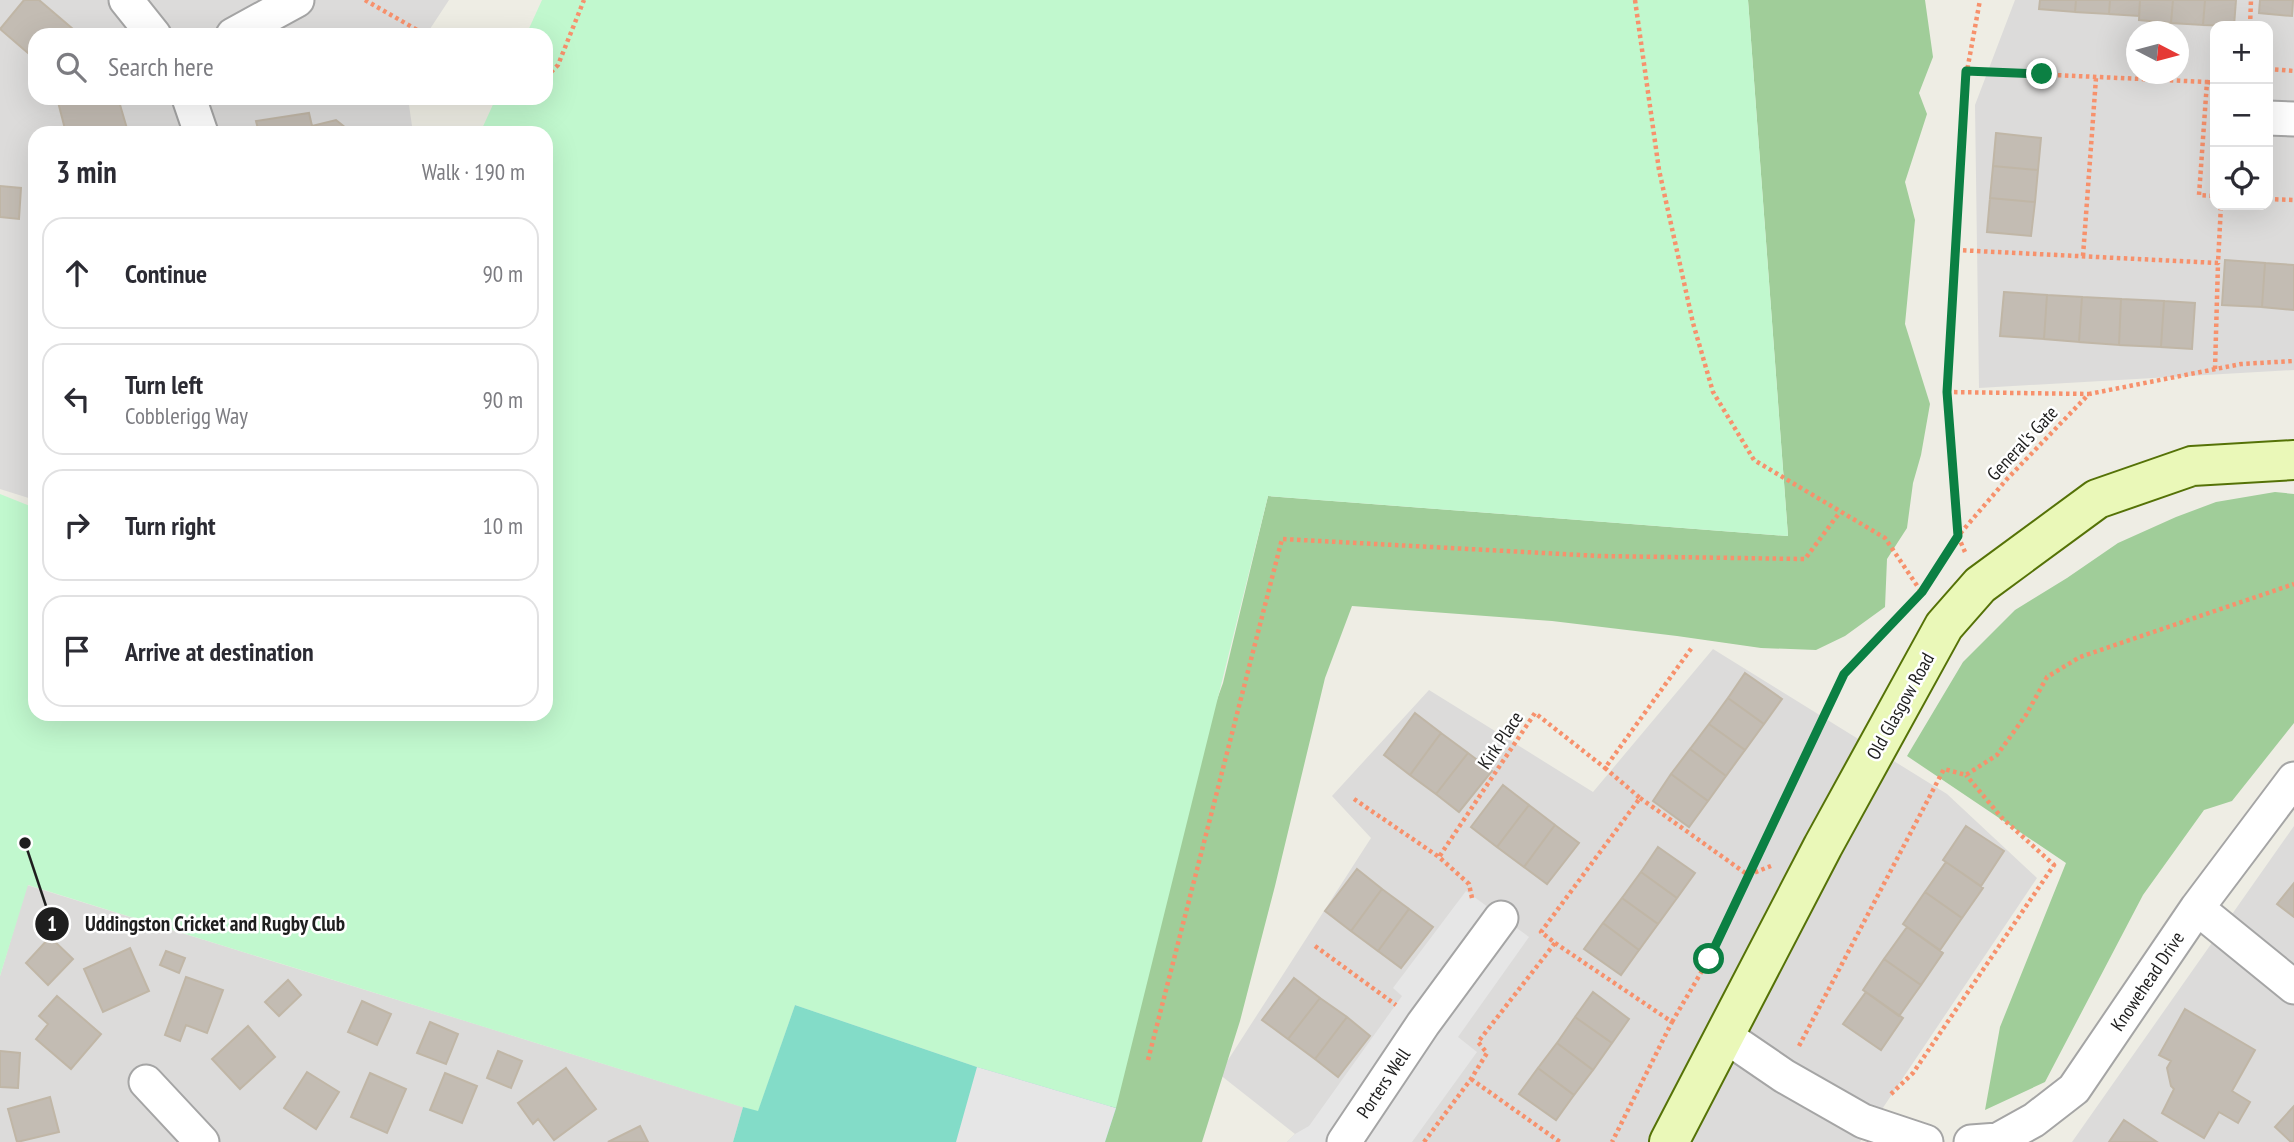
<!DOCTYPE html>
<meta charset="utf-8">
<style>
body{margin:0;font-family:"PT Sans Narrow",sans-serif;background:#f7f7f7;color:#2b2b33}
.controls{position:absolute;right:21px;top:21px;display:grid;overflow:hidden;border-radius:14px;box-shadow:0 7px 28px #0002}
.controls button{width:63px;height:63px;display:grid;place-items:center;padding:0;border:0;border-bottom:2px solid #e1e1e2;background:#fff;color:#2b2b33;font:35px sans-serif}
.compass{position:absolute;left:2126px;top:21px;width:63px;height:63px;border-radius:50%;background:#fff;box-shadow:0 7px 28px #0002;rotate:96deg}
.stop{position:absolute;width:21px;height:21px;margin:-16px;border:5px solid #0b8043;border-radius:50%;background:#fff}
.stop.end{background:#0b8043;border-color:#fff;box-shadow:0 2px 7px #0008}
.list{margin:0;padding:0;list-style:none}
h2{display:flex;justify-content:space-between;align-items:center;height:91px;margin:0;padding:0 28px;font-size:30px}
h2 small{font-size:23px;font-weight:400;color:#7c7c81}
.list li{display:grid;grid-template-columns:46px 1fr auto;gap:21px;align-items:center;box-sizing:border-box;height:112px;margin:0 14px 14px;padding:0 14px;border:2px solid #e1e1e2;border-radius:21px}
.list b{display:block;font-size:26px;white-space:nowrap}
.list p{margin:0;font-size:23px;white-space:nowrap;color:#7c7c81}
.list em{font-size:23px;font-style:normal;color:#7c7c81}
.icon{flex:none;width:38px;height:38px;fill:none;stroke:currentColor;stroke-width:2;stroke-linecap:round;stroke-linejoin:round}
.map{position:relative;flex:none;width:2294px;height:1142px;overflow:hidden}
.search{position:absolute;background:#fff;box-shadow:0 7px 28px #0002;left:28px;top:28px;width:525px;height:77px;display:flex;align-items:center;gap:18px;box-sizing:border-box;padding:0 24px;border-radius:21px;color:#7c7c81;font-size:26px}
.panel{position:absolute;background:#fff;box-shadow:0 7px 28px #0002;left:28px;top:126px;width:525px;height:595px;border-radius:21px}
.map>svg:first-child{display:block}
</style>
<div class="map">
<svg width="2294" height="1142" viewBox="0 0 2294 1142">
<rect width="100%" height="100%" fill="#eeede4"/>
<path fill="#dcdbda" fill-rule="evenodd" d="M0 0H449L426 35H35V98H408L413 133H35V500L0 489Z
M2015 0H2294V370L1979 388 1975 105ZM2215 26H2268V205H2215ZM2136 32H2178V74H2136Z
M1713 649 1947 794 2037 878 1860 1142H1287L1295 1134 1219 1074 1371 838 1332 796 1429 690 1593 792Z
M2294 826V1142H2072Z
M27 885 743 1107 733 1142H0V976Z"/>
<path fill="#a0cd99" d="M1748 0H1925L1933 57 1919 93 1927 114 1905 182 1915 220 1905 324 1930 404 1921 455 1913 483 1907 528 1887 559 1885 607 1845 636 1816 650 1761 648 1677 636 1552 621 1352 606 1325 678 1275 886 1240 1021 1202 1142H1101L1183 794 1223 683 1268 496 1788 536Z
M2275 492 2294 494V723L2232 801 2204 810 2143 895 2045 1082 1985 1110 2000 1027 2066 863 1907 756 1963 662 2015 610 2067 578 2118 543 2176 517 2216 502Z"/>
<path fill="#c1f8ce" d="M542 0H1748L1788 536 1268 496 1116 1108 977 1067 795 1005 758 1112 28 885 0 976V494L35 508V714H546V133H480L496 98H546V35H526Z"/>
<path fill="#83dcc8" d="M795 1005 977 1067 1116 1108 1105 1142H733L743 1107 758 1111Z"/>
<path fill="#e6e6e6" d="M1466 891 1529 937 1458 1037 1477 1052 1412 1142H1287L1295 1134 1309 1126 1402 996 1393 988Z
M977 1067 1116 1108 1105 1142H956Z"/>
<path fill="#c3bcb3" stroke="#c0b6a6" stroke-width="2" d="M24 0H39L80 35H35V59L0 29Z
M2040 0H2076L2075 12 2039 9Z
M2076 0H2110L2109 14 2075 12Z
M2110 0H2140L2139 16 2109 14Z
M2140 0H2173L2171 23 2139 20Z
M2173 0H2205L2203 25 2171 23Z
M2205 0H2236L2234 26 2203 25Z
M2260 0H2293L2292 16 2259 13Z
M57 98H118L128 132 66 133Z
M248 98H275L249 103Z
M309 113 312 126 336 120 346 128 347 133H259L256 121Z
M1996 133 2041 138 2038 170 1993 166Z
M1993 166 2038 170 2035 202 1990 198Z
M0 186 21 188 19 219 0 217Z
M1990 198 2035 202 2031 236 1987 232Z
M2225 260 2265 263 2262 307 2222 305Z
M2265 263 2294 265V310L2262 307Z
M2004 292 2047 295 2044 339 2000 336Z
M2047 295 2082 297 2079 342 2044 339Z
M2082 297 2121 299 2119 345 2079 342Z
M2121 299 2164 301 2161 347 2119 345Z
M2164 301 2195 303 2192 349 2161 347Z
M1745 673 1782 699 1764 724 1728 698Z
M1728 698 1764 724 1745 750 1709 724Z
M1415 713 1441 733 1410 775 1384 755Z
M1709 724 1745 750 1726 776 1690 749Z
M1441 733 1468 753 1436 794 1410 775Z
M1690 749 1726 776 1708 801 1671 774Z
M1468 753 1492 771 1459 812 1436 794Z
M1671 774 1708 801 1689 827 1653 801Z
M1503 785 1529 805 1497 847 1471 827Z
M1529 805 1555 825 1524 867 1497 847Z
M1555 825 1579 843 1547 884 1524 867Z
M1966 826 2004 851 1981 886 1943 860Z
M1658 847 1695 873 1677 898 1641 872Z
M1946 862 1983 888 1962 918 1925 892Z
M1357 869 1382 889 1351 931 1325 911Z
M1641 872 1677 898 1658 924 1622 898Z
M2294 883V917L2277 904Z
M1382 889 1409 909 1378 951 1351 931Z
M1925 892 1962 918 1940 950 1903 924Z
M1622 898 1658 924 1639 950 1603 923Z
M1409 909 1433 927 1401 968 1378 951Z
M1603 923 1639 950 1621 975 1584 949Z
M1907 927 1943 953 1921 985 1884 959Z
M50 937 73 959 48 985 26 963Z
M130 948 149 991 103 1012 84 969Z
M166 951 185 958 179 973 160 965Z
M1884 959 1921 985 1899 1016 1863 990Z
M186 977 223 990 207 1033 186 1025 180 1041 165 1035Z
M1294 978 1320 998 1288 1039 1262 1020Z
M288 980 301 995 279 1016 265 1002Z
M1593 992 1629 1019 1612 1043 1575 1017Z
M1866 992 1903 1018 1881 1050 1843 1024Z
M57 996 101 1034 71 1069 36 1039 48 1024 39 1016Z
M1320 998 1347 1017 1315 1059 1288 1039Z
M362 1001 391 1014 377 1045 348 1032Z
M2185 1009 2255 1050 2232 1091 2250 1102 2238 1123 2219 1112 2204 1138 2162 1113 2174 1089 2171 1086 2167 1068 2171 1061 2159 1055Z
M1347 1017 1370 1036 1338 1077 1315 1059Z
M1575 1017 1612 1043 1593 1070 1557 1043Z
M430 1022 458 1034 446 1064 417 1053Z
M248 1026 275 1057 240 1089 212 1059Z
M1557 1043 1593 1070 1574 1095 1538 1068Z
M0 1051 20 1053 18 1088 0 1087Z
M498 1051 522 1061 511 1088 487 1078Z
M566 1068 596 1109 554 1140 538 1119 533 1124 518 1103Z
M1538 1068 1574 1095 1556 1120 1519 1094Z
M307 1072 339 1092 316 1129 284 1108Z
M370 1073 406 1089 387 1133 351 1117Z
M445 1073 477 1086 462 1123 430 1110Z
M50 1097 59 1132 17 1142 8 1109Z
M2294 1106V1142H2291L2275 1127Z
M2124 1120 2157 1142H2109Z
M640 1126 648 1142H608Z"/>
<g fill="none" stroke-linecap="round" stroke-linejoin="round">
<g stroke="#a5a5a5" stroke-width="37">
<path id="street" d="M126 0 154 35
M233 35 297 0
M189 98 201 133
M2268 118 2294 119
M2197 908 2294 987
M1724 1035 1784 1076 1863 1121 1926 1142
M146 1082 202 1142
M1344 1142 1423 1024 1501 918
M1971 1142 1998 1140 2034 1120 2074 1089 2197 908 2294 779"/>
</g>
<g stroke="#557207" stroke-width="42">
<path id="secondary" d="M1669 1142 1823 846 1944 626 1980 585 2097 499 2192 466 2294 460"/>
</g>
<path stroke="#f7916c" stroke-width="4.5" stroke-dasharray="3.5 3.5" stroke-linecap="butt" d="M365 0 426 35
M1635 0 1659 170 1693 323 1713 392 1754 460 1885 538 1922 593
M2250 26 2251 0
M2268 69 2294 71
M1967 71 2207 82 2199 195 2215 196
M546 77 558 65 584 0
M2207 82 2215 83
M2268 199 2294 200
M1956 250 2218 263 2221 205
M2083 256 2096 78
M2215 369 2218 263
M1947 392 2089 394
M1965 552 1958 536 2007 479 2089 394 2241 364 2294 361
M1923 589 1958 536 1947 392 1967 71 1980 0
M1640 798 1748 875 1771 866
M1354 799 1439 857
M1472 898 1469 884 1439 857 1535 713 1605 768
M1555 943 1672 1022 1612 1142
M1315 946 1396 1005
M1672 1022 1709 959 1844 674 1911 604
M1799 1046 1944 769 1966 775 1997 755 2026 715 2047 677 2080 657 2294 584
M1148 1060 1282 539 1599 556 1805 559 1840 512
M1471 1079 1560 1142
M1891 1094 1913 1073 2054 865 2002 818 1966 775
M1424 1142 1471 1079 1487 1053 1478 1042 1555 943 1541 932 1640 798 1605 768 1693 646"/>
<use href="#street" stroke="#fff" stroke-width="33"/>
<use href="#secondary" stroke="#eaf8b8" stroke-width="38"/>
</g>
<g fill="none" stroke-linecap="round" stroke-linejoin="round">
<path stroke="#0b8043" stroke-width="9" d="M1709 959 1844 674 1922 592 1958 536 1947 392 1966 71 2042 74"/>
</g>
<g text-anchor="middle" stroke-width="5" stroke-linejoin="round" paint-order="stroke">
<g font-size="19" fill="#1e1e1e" stroke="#fff">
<text transform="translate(2022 443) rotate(-47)" y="7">General's Gate</text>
<text transform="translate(1900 706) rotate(-61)" y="7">Old Glasgow Road</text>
<text transform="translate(1500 740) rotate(-56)" y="7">Kirk Place</text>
<text transform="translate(2147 981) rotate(-56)" y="7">Knowehead Drive</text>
<text transform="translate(1383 1083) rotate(-56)" y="7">Porters Well</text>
</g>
</g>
<path fill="none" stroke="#1e1e1e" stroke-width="2.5" d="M25 843L52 924"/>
<g fill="#1e1e1e" stroke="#fff" stroke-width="2.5">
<circle cx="25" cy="843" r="7"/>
<circle cx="52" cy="924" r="18"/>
</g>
<g font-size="21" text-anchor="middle" font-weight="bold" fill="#fff">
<text x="52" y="931">1</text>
</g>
<g font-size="21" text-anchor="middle" font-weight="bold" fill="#1e1e1e" stroke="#fff" stroke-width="5" stroke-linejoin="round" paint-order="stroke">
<text x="215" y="931">Uddingston Cricket and Rugby Club</text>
</g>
</svg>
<div class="controls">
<button>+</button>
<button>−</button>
<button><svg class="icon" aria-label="locate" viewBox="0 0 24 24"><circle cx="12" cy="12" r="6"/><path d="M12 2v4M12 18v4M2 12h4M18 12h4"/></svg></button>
</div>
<svg class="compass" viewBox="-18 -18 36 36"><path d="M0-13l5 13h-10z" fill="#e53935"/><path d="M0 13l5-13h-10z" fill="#7c7c81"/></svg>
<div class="stop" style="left:1709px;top:959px"></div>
<div class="stop end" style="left:2042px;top:74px"></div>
<div class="search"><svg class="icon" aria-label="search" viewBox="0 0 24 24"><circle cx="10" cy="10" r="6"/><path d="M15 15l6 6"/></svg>Search here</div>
<section class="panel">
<h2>3 min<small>Walk · 190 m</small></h2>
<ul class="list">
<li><svg class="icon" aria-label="ahead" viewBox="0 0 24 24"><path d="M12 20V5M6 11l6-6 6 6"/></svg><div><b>Continue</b></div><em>90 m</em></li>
<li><svg class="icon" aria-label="left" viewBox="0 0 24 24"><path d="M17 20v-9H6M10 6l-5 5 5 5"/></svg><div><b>Turn left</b><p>Cobblerigg Way</p></div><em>90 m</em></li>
<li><svg class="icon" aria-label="right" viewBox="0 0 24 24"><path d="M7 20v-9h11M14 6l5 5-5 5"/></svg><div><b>Turn right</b></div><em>10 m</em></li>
<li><svg class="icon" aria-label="arrive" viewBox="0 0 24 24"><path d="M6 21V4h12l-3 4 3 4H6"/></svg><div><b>Arrive at destination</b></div></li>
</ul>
</section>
</div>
